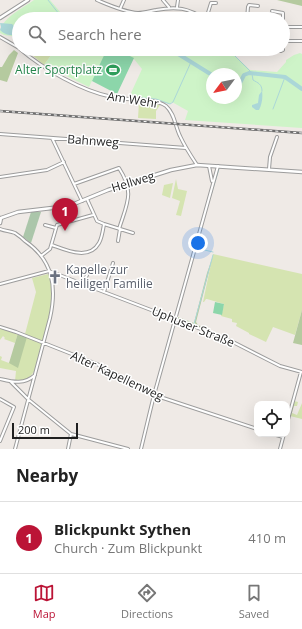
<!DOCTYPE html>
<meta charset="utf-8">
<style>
body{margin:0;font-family:"Open Sans",sans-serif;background:#f6f6f6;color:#222}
.controls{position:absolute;right:12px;bottom:12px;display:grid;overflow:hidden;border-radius:8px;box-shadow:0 4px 16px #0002}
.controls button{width:36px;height:36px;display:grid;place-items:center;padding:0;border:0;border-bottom:1px solid #e0e0e0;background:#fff;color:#222;font:20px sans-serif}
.compass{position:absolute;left:206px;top:68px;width:36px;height:36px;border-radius:50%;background:#fff;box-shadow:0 4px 16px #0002;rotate:238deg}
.scale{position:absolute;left:12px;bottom:10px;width:66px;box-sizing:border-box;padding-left:4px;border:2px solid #1f1f1f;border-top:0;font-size:11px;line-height:14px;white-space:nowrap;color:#1f1f1f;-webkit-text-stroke:3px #fff;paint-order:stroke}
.you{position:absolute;left:198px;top:243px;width:14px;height:14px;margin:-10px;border:3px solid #fff;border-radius:50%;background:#1a73e8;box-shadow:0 0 0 6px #1a73e833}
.badge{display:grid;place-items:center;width:26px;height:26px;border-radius:50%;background:#bb1436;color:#fff;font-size:13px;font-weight:700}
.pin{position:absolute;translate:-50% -33px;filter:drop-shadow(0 1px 2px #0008)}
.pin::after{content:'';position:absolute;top:21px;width:14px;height:12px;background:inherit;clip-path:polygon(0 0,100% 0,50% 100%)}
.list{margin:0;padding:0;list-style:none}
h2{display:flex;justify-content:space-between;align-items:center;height:52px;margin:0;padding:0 16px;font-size:17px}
h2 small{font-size:13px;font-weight:400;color:#767676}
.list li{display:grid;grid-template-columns:26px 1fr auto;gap:12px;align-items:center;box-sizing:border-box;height:72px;padding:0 16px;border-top:1px solid #e0e0e0}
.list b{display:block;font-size:15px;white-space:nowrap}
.list p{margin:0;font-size:13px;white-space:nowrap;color:#767676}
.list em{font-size:13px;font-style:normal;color:#767676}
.icon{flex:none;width:22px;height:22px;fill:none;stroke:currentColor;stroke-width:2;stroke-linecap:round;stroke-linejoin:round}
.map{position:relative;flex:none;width:302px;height:449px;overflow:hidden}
.search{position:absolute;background:#fff;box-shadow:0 4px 16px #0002;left:12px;right:12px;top:12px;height:44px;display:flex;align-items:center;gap:10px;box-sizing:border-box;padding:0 14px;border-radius:22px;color:#767676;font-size:15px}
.sheet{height:124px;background:#fff}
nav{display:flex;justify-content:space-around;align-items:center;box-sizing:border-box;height:56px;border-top:1px solid #e0e0e0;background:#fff;font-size:11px;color:#767676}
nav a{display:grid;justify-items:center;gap:2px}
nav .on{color:#bb1436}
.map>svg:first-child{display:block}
</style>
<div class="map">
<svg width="302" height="449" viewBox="0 0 302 449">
<rect width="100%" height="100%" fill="#efeae6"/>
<path fill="#d5e4b1" d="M25 49H50L52 54 44 65Z
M139 102 160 105 156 111V119L138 118Z
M176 179 178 189 187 191 181 216 176 215 180 201 172 198Z
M173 183 170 198 162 195 164 185Z
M213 254 302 274V310L295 335 273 327 266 342 249 334V333L236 326 237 323 232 322V319L221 316 224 304 207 299H206L204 302H203Z
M48 274 50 275C55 300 50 316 43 340L42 341 25 334 36 292 32 278Z
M0 328 18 333 15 343 4 339 5 338 3 336 0 340Z
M27 337 41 343 42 344C37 362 38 381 15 381L16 371 0 368V356L2 357 1 360 9 363Z
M294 401 298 402 297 406H294L292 413 297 415 302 403V419L290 416Z"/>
<path fill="#b5ca9f" d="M277 0H302V6Z
M14 50 18 53 7 82 0 80V67H2L9 55Z
M213 256 196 322 198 325 211 330 210 332 177 318 178 317 194 323 207 273Z
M302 310V345L293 343Z
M18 333 27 337 18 368 9 363Z"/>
<path fill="#abc6aa" d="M31 212H41L31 243 23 237Z"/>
<path fill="#cef4c8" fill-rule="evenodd" d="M34 0H50L66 19H19V37L4 35 0 33C0 19 23 8 34 0Z
M50 49H228L250 70 277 72 286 62V60L294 55 300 53 302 54V128L185 120 188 111 172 102 169 104 155 99 135 97 131 93 142 69 134 59 109 50 106 52 89 87 44 65 52 54ZM212 74H236V98H212Z"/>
<path fill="#8cd6aa" d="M107 49H115L134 58 117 94 92 81Z
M215 302 224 304 222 315 213 313Z"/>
<path fill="#abd7d8" d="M0 23 12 24 19 31V35C11 35 6 36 0 30L1 27Z
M262 91C263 97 262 104 259 110H256L252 107V105L258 103 259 95Z"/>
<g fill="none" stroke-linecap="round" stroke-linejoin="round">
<path stroke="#abd7d8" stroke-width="1" d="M48 0 63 19
M228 49 253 74
M252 74 253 80C258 83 262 84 262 91
M130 97 156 99 170 104 173 102 191 62
M273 109 285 77
M211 195 219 169
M196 248 213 252
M194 324 213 255"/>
<path stroke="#abd7d8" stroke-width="4" d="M143 49 151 52 167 50 175 52 212 75
M236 86 239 85 244 75 249 73 285 77 302 89"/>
<g stroke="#9c9c9c" stroke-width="4">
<path id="minor" d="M97 0C109 5 124 12 138 13 144 13 150 11 156 10 177 6 188 8 205 19
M163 0 169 7
M177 7 178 0
M120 9 124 0
M272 11 283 13V19
M206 19 211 3H216
M247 19 248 7 249 5 258 6
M283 27H302
M0 37 19 48
M283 41H302
M20 49C43 69 82 91 112 97 127 101 154 97 166 106 175 114 175 126 180 136 185 147 191 156 197 165
M254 49 261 51H281L283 50V41
M0 134 186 148
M52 138 82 201
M209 166 212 181
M269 169 270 157 277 137
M0 177 47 170 64 162
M74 184 119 168C135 193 127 203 119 229
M87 199 97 221 104 224 133 233
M45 225 56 228
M0 229C5 231 10 231 15 233 18 235 22 238 25 241 53 260 57 287 50 318L15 449
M118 241 120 229
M52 245C66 250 89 261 99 243 102 238 103 230 104 224
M41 256 50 249 57 225 93 215
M83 283 87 275
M0 284 49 271 227 339 280 366 302 372
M104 292 113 263
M0 327 16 332 97 364 154 395 257 429
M0 379C13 382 24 385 35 375
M10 381 29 400 71 434 68 449
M287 423 301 372
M71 434 128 449
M273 434 283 437
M0 441 14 407 0 399
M141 449 154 395 218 166
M280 449 284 434"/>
</g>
<g stroke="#9c9c9c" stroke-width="4.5">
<path id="tertiary" d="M0 18 28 0
M1 218 18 212 69 206 108 190 171 170 197 165 302 172
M0 223 1 218"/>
</g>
<use href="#minor" stroke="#fff" stroke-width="2"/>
<use href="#tertiary" stroke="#fff" stroke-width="2.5"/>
<g stroke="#6d6d6d" stroke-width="2.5">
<path id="rail" d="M0 111 302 133"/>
</g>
<use href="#rail" stroke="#fff" stroke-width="1" stroke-dasharray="3" stroke-linecap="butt"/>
</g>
<defs>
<g id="stadium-bare" transform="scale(1.08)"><path d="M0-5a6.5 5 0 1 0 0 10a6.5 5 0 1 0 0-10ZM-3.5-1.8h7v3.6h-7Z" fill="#2e9e5b" stroke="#fff" stroke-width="2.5" paint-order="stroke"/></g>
<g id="church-bare" transform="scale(1.08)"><path d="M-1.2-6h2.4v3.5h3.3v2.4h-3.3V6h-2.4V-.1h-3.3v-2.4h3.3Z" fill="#6b7280" stroke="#fff" stroke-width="2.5" paint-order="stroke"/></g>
</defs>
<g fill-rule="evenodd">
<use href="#stadium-bare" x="113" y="70"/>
<use href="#church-bare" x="55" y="277"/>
</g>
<g text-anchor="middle" stroke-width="3" stroke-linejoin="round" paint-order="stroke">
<g font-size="12" fill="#27864d" stroke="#fff" text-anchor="end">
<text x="102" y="74">Alter Sportplatz</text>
</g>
<g font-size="12" fill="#1f1f1f" stroke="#fff">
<text transform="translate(133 100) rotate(9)" y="4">Am Wehr</text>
<text transform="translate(93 141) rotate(4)" y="4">Bahnweg</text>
<text transform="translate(133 182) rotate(-17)" y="4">Hellweg</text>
<text transform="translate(193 327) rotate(22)" y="4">Uphuser Straße</text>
<text transform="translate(117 376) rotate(25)" y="4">Alter Kapellenweg</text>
</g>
<g font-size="12" fill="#5b616d" stroke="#fff" text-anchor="start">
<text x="66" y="274">Kapelle zur<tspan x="66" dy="14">heiligen Familie</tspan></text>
</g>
</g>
</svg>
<div class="controls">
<button><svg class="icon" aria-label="locate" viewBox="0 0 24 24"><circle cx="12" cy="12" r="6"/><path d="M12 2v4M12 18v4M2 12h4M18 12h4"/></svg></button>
</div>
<svg class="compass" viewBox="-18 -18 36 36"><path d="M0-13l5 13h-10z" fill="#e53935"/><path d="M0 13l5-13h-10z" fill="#767676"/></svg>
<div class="scale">200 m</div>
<div class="you"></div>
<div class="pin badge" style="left:65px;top:231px">1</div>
<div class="search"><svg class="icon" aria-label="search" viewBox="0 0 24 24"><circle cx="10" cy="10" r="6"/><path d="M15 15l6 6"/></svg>Search here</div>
</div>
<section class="sheet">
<h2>Nearby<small></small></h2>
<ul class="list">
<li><span class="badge">1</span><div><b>Blickpunkt Sythen</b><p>Church · Zum Blickpunkt</p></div><em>410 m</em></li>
</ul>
</section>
<nav>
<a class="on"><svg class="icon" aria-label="map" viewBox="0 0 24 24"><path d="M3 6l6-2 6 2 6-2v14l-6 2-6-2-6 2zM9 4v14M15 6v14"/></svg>Map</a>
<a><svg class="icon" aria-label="directions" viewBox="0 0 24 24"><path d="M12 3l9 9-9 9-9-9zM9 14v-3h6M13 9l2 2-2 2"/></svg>Directions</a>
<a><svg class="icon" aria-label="saved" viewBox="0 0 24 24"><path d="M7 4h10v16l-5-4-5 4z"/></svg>Saved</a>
</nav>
